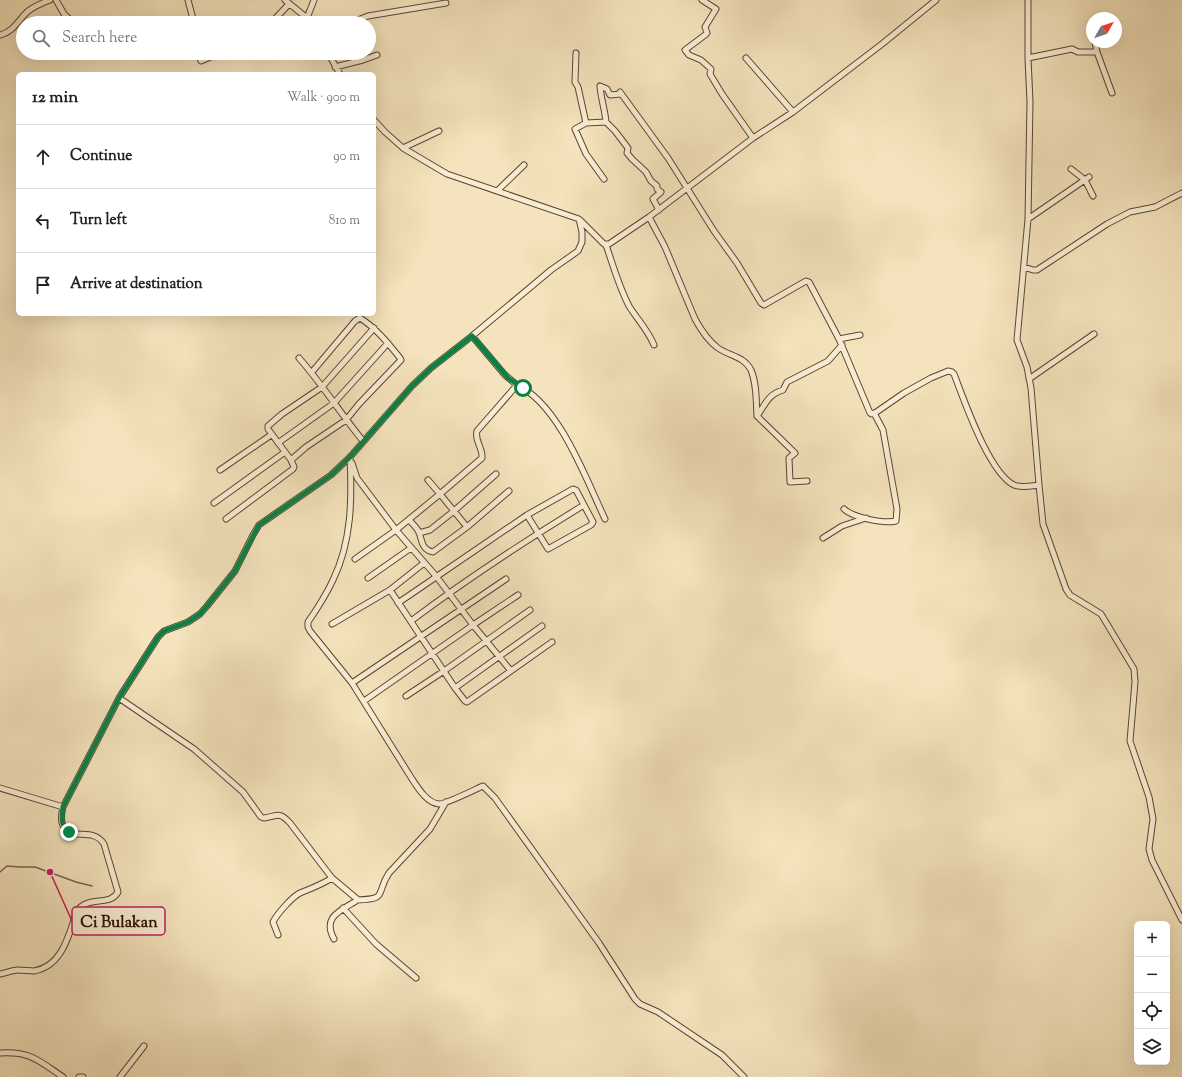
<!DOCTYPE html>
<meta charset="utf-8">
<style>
body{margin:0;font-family:"Sorts Mill Goudy",serif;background:#f6f6f6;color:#222}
.controls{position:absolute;right:12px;bottom:12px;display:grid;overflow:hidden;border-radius:6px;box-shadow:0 4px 16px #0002}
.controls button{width:36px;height:36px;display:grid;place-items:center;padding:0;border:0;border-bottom:1px solid #e0e0e0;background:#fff;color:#222;font:20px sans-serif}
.compass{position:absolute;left:1086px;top:12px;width:36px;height:36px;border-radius:50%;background:#fff;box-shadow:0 4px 16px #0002;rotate:50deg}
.stop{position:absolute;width:12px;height:12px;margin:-9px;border:3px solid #0b8043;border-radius:50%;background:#fff}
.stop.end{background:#0b8043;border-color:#fff;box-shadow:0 1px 4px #0008}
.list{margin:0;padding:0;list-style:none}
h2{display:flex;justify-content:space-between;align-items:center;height:52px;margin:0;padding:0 16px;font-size:17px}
h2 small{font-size:13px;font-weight:400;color:#767676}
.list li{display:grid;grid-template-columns:26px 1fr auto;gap:12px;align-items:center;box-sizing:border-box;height:64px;padding:0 16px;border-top:1px solid #e0e0e0}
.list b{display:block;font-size:15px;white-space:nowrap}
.list em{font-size:13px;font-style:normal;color:#767676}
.icon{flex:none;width:22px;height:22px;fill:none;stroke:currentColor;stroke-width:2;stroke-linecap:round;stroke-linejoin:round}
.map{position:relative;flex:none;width:1182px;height:1077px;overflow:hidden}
.search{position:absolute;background:#fff;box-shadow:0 4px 16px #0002;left:16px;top:16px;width:360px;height:44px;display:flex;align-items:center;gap:10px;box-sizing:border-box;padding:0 14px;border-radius:22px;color:#767676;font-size:15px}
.panel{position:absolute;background:#fff;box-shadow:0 4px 16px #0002;left:16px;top:72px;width:360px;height:244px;border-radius:6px}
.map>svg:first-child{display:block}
</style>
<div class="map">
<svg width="1182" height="1077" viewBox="0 0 1182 1077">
<rect width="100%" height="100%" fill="#f4e3bc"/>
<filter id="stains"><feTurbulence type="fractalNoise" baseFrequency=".005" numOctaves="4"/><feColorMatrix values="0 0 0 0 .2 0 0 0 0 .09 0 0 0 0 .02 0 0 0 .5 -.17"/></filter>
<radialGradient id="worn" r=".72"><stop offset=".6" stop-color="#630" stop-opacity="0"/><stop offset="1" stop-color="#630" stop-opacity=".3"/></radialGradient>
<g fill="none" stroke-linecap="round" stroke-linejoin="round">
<path stroke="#79634c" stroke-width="1.5" d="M0 872 7 866 20 867H35L76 882 92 886"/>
<g stroke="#5c4530" stroke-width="7">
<path id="minor" d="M56 0 64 14 74 23
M188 0 194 23
M285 0 307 18 316 23
M702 0 716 9 705 27 707 33 705 35 685 50 689 55 701 60 711 69 710 74 722 94 753 138
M1028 0V58L1030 102 1028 219 1017 340 1027 367 1031 388 1039 485 1043 524 1066 589 1070 595 1101 614 1134 669 1135 682 1130 741 1149 797 1153 819 1149 849 1152 860 1182 920
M307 18 314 0
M267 23 274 20 289 4
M350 23 368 16 446 3
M0 35C13 32 18 21 27 12 34 6 42 3 50 0
M1095 42 1097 52 1112 93
M198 53 201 61 220 53
M328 53 340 74
M576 53 575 82 578 87 586 123 606 122
M746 58 793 112
M1028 58 1072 49 1078 52H1097
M335 67 363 60 377 55
M620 92 668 158 714 231 737 263 761 303 764 305 806 281 809 282 839 339 870 413 872 414 875 413 904 393 931 378 948 371 952 372 954 374C964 400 989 473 1014 485 1021 488 1031 486 1039 485
M621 94 610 95 607 89 600 86C601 99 605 110 606 122L615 131 628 148 627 153 632 159 646 172 651 181 657 186V189L661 192 653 199 659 210
M586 123 575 129 586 154 604 179
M403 148 439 131
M1071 169 1085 180 1093 196
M497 191 524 165
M649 217 665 247 695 319C701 330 708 341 718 348 729 356 744 356 751 370 757 384 756 401 757 416
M1028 219 1089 177
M580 220 604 244H609L649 217 753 138 793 112 882 44 936 0
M606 245C613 265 619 287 629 306 637 319 648 330 654 345
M1024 267 1033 270H1037L1107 224 1130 212 1155 207 1182 193
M472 336 505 375 517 385
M839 339 860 335
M299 358C322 384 341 414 363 441
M312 372 355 321 360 318C376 328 388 343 400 358L401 360 359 404 346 420 306 447 291 460 268 429V426L282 414 322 387 374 328
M1029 379 1094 334
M278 443 334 403 388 343
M350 457C352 498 352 541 333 580 326 595 317 609 308 622V627L310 631 352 683 412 779C418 788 427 803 439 804 446 804 474 790 483 786L495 798 599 943 635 999 640 1004 658 1012 722 1055 744 1077
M352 463 357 478 396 530 436 576 473 625 364 701
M220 470 271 435
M807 481 790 482 789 458 795 453 757 416C766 404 767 395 783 390L787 382 828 361 842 345
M214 503 285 452
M844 509C852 517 883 524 896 521L897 509 883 430 874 413
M226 519 293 469 294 467 291 460
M409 520C412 523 417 528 419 532 422 541 422 550 433 552L467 527 509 491
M467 527 440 494 482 458C483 448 474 440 477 431L517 385C559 404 586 479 605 519
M419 533 430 530 454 511 496 474
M823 538 842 526 866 518
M355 559 396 530 440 494 428 480
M368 578 411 548
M390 590 455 688 465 701 467 702 552 642
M398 603 527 515 573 489 576 490 593 522 591 525 548 549 527 515
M411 621C467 579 525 541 584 505
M332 624 390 590 424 563
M511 671 473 625 518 595
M352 683 506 579
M455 688 542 626
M406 696 444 671 530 610
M119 698 194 749 243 792 261 817 264 818C278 816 279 811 290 823L332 878 357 899 356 901C340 911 322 917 334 939
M0 788 63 807 119 698 158 637 164 631 188 622 200 614 207 606 235 571 253 535 259 525 331 475 350 457 412 386 431 368 472 336 551 270 578 251 582 242V232L579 219 447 174 403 148 385 132 374 120
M357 900C389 899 375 894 389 873L430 829 446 802
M343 908 376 944 416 978
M278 935 273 922C277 914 292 897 300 893 312 888 321 885 332 878
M0 974C6 973 13 970 18 970 24 970 29 971 34 971 63 966 69 934 77 911 88 895 110 907 118 892L104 844C92 825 69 844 62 823 61 818 62 811 63 807
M0 1053C31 1051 39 1061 63 1077
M79 1077H83
M120 1077 144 1046"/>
</g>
<use href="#minor" stroke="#f8edd3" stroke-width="5"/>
</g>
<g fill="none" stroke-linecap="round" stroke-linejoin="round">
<path stroke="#0b8043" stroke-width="5" d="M69 832C60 824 62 818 63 807L119 698 158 637 164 631 188 622 200 614 207 606 235 571 253 536 259 525 331 475 350 457 412 386 431 368 472 336 508 378 523 388"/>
</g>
<path fill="none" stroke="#c2185b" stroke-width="1.5" d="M50 872L72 921"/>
<circle fill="#c2185b" stroke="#f8edd3" stroke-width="1.5" cx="50" cy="872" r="4"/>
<rect fill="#f8edd3" stroke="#c2185b" stroke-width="1.5" x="72" y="907" width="93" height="28" rx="4"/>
<g font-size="16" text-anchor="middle" font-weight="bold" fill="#291002">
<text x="119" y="927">Ci Bulakan</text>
</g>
<rect width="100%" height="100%" filter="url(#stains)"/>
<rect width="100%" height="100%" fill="url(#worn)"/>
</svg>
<div class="controls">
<button>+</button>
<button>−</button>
<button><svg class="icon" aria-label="locate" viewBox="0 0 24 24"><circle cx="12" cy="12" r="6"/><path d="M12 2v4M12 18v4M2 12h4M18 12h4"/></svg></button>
<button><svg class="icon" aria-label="layers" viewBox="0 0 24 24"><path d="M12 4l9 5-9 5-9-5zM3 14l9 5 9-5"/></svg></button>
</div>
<svg class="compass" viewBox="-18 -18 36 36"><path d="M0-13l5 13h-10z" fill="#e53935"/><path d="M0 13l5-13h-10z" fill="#767676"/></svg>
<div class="stop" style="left:523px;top:388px"></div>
<div class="stop end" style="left:69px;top:832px"></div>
<div class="search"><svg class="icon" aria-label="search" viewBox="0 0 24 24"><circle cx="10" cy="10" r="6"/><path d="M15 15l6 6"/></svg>Search here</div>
<section class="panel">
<h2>12 min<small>Walk · 900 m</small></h2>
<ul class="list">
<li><svg class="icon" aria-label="ahead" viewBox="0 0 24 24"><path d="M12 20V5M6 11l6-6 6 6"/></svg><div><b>Continue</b></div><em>90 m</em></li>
<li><svg class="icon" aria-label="left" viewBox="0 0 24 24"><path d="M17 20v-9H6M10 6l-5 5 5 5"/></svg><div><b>Turn left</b></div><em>810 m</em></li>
<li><svg class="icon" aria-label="arrive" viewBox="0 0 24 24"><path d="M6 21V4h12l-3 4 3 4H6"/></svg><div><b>Arrive at destination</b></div></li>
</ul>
</section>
</div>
